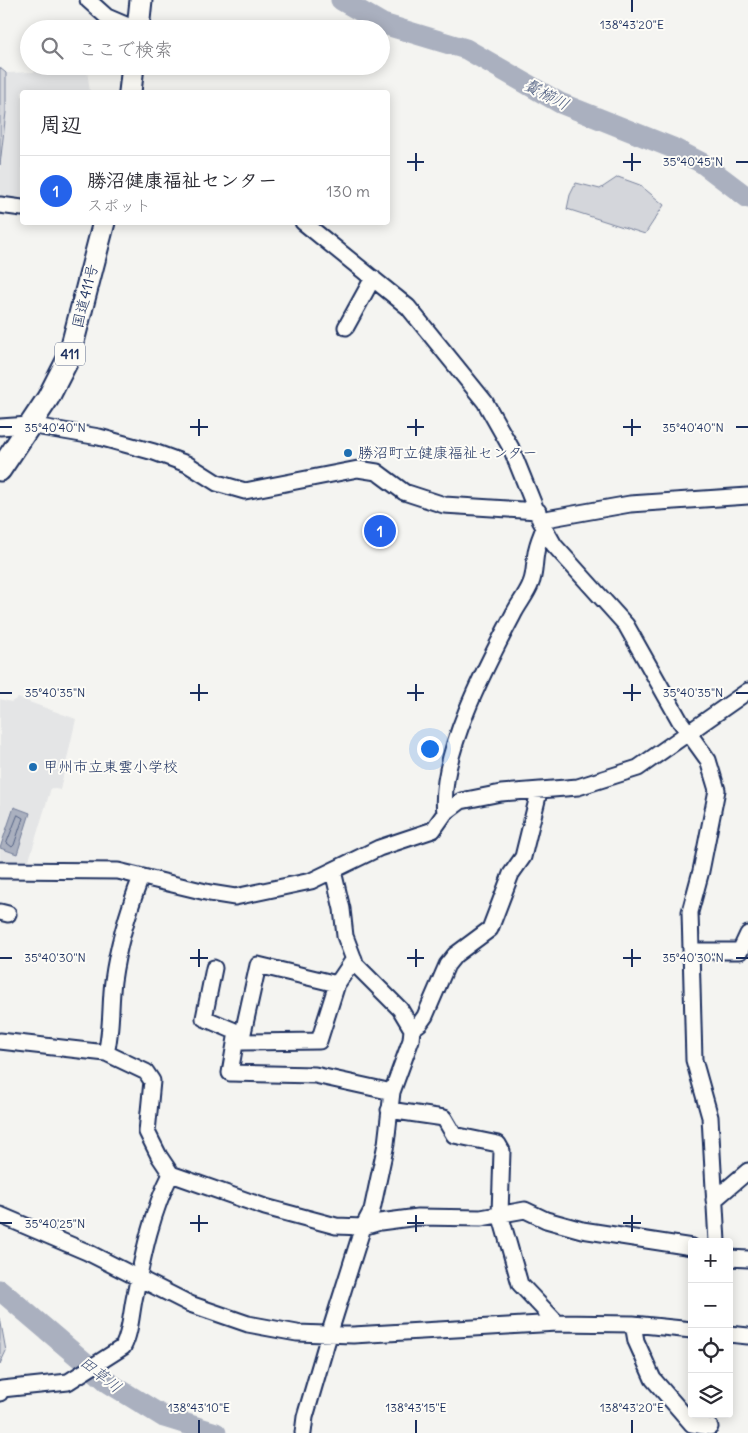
<!DOCTYPE html>
<html lang="ja">
<meta charset="utf-8">
<style>
body{margin:0;font-family:Delius,"Klee One",sans-serif;background:#f2f2f3;color:#2b2b33}
.controls{position:absolute;right:15px;bottom:15px;display:grid;overflow:hidden;border-radius:5px;box-shadow:0 2px 12px #0003}
.controls button{width:45px;height:45px;display:grid;place-items:center;padding:0;border:0;border-bottom:1px solid #e1e1e2;background:#fff;color:#2b2b33;font:25px sans-serif}
.you{position:absolute;left:429px;top:748px;width:18px;height:18px;margin:-12px;border:4px solid #fff;border-radius:50%;background:#1a73e8;box-shadow:0 0 0 8px #1a73e833}
.badge{display:grid;place-items:center;width:32px;height:32px;border-radius:50%;background:#2563eb;color:#fff;font-size:16px;font-weight:700}
.pin{position:absolute;translate:-50% -50%;border:2px solid #fff;box-shadow:0 1px 5px #0006}
.list{margin:0;padding:0;list-style:none}
h2{display:flex;justify-content:space-between;align-items:center;height:65px;margin:0;padding:0 20px;font-size:21px}
h2 small{font-size:16px;font-weight:400;color:#7c7c81}
.list li{display:grid;grid-template-columns:32px 1fr auto;gap:15px;align-items:center;box-sizing:border-box;height:70px;padding:0 20px;border-top:1px solid #e1e1e2}
.list b{display:block;font-size:19px;white-space:nowrap}
.list p{margin:0;font-size:16px;white-space:nowrap;color:#7c7c81}
.list em{font-size:16px;font-style:normal;color:#7c7c81}
.icon{flex:none;width:28px;height:28px;fill:none;stroke:currentColor;stroke-width:2;stroke-linecap:round;stroke-linejoin:round}
.map{position:relative;flex:none;width:748px;height:1433px;overflow:hidden}
.search{position:absolute;background:#fff;box-shadow:0 2px 12px #0003;left:20px;top:20px;width:370px;height:55px;display:flex;align-items:center;gap:12px;box-sizing:border-box;padding:0 18px;border-radius:28px;color:#7c7c81;font-size:19px}
.panel{position:absolute;background:#fff;box-shadow:0 2px 12px #0003;left:20px;top:90px;width:370px;height:135px;border-radius:5px}
.map>svg:first-child{display:block}
</style>
<div class="map">
<svg width="748" height="1433" viewBox="0 0 748 1433">
<rect width="100%" height="100%" fill="#f4f4f1"/>
<filter id="ink" filterUnits="userSpaceOnUse"><feTurbulence type="fractalNoise" baseFrequency=".02" numOctaves="2"/><feDisplacementMap in="SourceGraphic" scale="10" xChannelSelector="R" yChannelSelector="G"/><feConvolveMatrix kernelMatrix="1 2 1 2 8 2 1 2 1" color-interpolation-filters="sRGB"/></filter>
<g filter="url(#ink)">
<path fill="#e4e5e6" d="M87 70 90 92H22V208L0 205V165L6 112V73Z
M18 698 76 719 60 790 51 788 26 870H0V699L11 702Z"/>
<path fill="#d4d6db" stroke="#78829c" d="M0 68 6 73V112L0 165Z
M618 177 640 185 664 205 645 234 567 209 570 195 576 183 600 189Z
M0 1318 6 1351 0 1364Z"/>
<path fill="#aab0bf" stroke="#717c98" d="M14 807 30 813 17 854 0 848Z"/>
<g fill="none" stroke-linecap="round" stroke-linejoin="round">
<path stroke="#546385" stroke-width="1" d="M18 815 23 818 14 845 12 847 7 843Z"/>
<path stroke="#aab0bf" stroke-width="21" d="M341 0 383 24 466 49 560 103 673 148 702 163 748 198
M0 1290 109 1383 164 1417 216 1433"/>
<g stroke="#1b2f5e" stroke-width="19">
<path id="minor" d="M88 0 107 17 135 29
M0 205 22 208
M303 222 408 307 485 402 511 448 540 520 554 545 626 625 680 721 708 760 717 790 701 871 690 912 694 1060 710 1117 717 1242
M346 327 373 278
M0 427 29 425 99 437 154 452 187 464 217 483 245 491 358 469 377 472 404 492 444 505 538 511
M540 520 630 504 748 496
M445 813C438 756 487 664 514 613 519 603 527 594 531 583 535 574 534 563 536 553 537 544 541 536 544 528
M0 870 118 871 210 893 235 897 311 881 379 848 433 830 445 813 461 801 501 793 578 787 638 768 748 691
M141 877C128 911 118 944 113 981 110 1005 112 1030 106 1053L146 1072 152 1081 147 1132 159 1156 171 1174 265 1207 336 1226 363 1227 380 1222 418 1217 481 1218 525 1210 546 1220 582 1230 692 1247
M0 912 8 914
M691 951H740L748 934
M214 968 204 1018 237 1032 230 1073 315 1075 392 1092
M337 984 258 965 241 1042 319 1041 337 984 354 959
M412 1029 420 1023 425 1016 447 965 455 955 490 929 511 874 523 857 539 792
M0 1041 106 1053
M389 1110 444 1118 454 1135 498 1144 502 1151 500 1214 520 1284 557 1323
M714 1200 748 1171
M0 1215 87 1252 190 1304 248 1324 297 1333 353 1335 557 1323 633 1324 692 1330
M729 1258 748 1259
M633 1324 636 1341 653 1379 692 1424 710 1427
M729 1334 748 1336
M0 1393 2 1389 68 1382 123 1347C131 1332 131 1312 135 1295 143 1255 152 1211 171 1174
M303 1433 305 1417 329 1335 363 1227 372 1210 386 1144 392 1092 411 1040 412 1029 400 1009 356 965 345 936 342 909 333 871"/>
</g>
<g stroke="#1b2f5e" stroke-width="25">
<path id="highway" d="M138 29 141 0
M130 92 133 66
M0 470 48 398 69 357 104 222"/>
</g>
<use href="#minor" stroke="#fdfcf7" stroke-width="15"/>
<use href="#highway" stroke="#fdfcf7" stroke-width="21"/>
</g>
</g>
<path fill="none" stroke="#1b2f5e" stroke-width="2" d="M632 0V12M416 153V171M632 153V171M407 162H424M623 162H641M736 162H748M199 419V436M416 419V436M632 419V436M0 427H12M190 427H208M407 427H424M623 427H641M736 427H748M199 684V701M416 684V701M632 684V701M0 693H12M190 693H208M407 693H424M623 693H641M736 693H748M199 949V967M416 949V967M632 949V967M0 958H12M190 958H208M407 958H424M623 958H641M736 958H748M199 1215V1232M416 1215V1232M632 1215V1232M0 1223H12M190 1223H208M407 1223H424M623 1223H641M199 1420V1433M416 1420V1433M632 1420V1433"/>
<g fill="#1f6fb2" stroke="#fdfcf7" stroke-width="2">
<circle cx="348" cy="453" r="5"/>
<circle cx="33" cy="767" r="5"/>
</g>
<g text-anchor="middle" stroke-width="4" stroke-linejoin="round" paint-order="stroke">
<rect fill="#fdfcf7" stroke="#5f6c8c" stroke-width="1" x="55" y="342.5" width="30" height="23" rx="4"/>
<g font-size="14" font-weight="bold" fill="#1b2f5e">
<text x="70" y="359">411</text>
</g>
<g font-size="15" fill="#1b2f5e" stroke="#fdfcf7">
<text transform="translate(85 296) rotate(-76)" y="5">国道411号</text>
</g>
<g font-size="15" fill="#1b2f5e" stroke="#fdfcf7" text-anchor="start">
<text x="358" y="458">勝沼町立健康福祉センター</text>
<text x="43" y="772">甲州市立東雲小学校</text>
</g>
<g font-size="16" font-style="italic" fill="#46567b" stroke="#fdfcf7">
<text transform="translate(547 94) rotate(28)" y="6">鬢櫛川</text>
<text transform="translate(101 1374) rotate(38)" y="6">田草川</text>
</g>
</g>
<g font-size="12" text-anchor="middle" fill="#1b2f5e" stroke="#fdfcf7" stroke-width="4" stroke-linejoin="round" paint-order="stroke">
<text x="632" y="29">138°43'20"E</text>
<text x="693" y="166">35°40'45"N</text>
<text x="55" y="432">35°40'40"N</text>
<text x="693" y="432">35°40'40"N</text>
<text x="55" y="697">35°40'35"N</text>
<text x="693" y="697">35°40'35"N</text>
<text x="55" y="962">35°40'30"N</text>
<text x="693" y="962">35°40'30"N</text>
<text x="55" y="1228">35°40'25"N</text>
<text x="199" y="1412">138°43'10"E</text>
<text x="416" y="1412">138°43'15"E</text>
<text x="632" y="1412">138°43'20"E</text>
</g>
</svg>
<div class="controls">
<button>+</button>
<button>−</button>
<button><svg class="icon" aria-label="locate" viewBox="0 0 24 24"><circle cx="12" cy="12" r="6"/><path d="M12 2v4M12 18v4M2 12h4M18 12h4"/></svg></button>
<button><svg class="icon" aria-label="layers" viewBox="0 0 24 24"><path d="M12 4l9 5-9 5-9-5zM3 14l9 5 9-5"/></svg></button>
</div>
<div class="you"></div>
<div class="pin badge" style="left:380px;top:531px">1</div>
<div class="search"><svg class="icon" aria-label="search" viewBox="0 0 24 24"><circle cx="10" cy="10" r="6"/><path d="M15 15l6 6"/></svg>ここで検索</div>
<section class="panel">
<h2>周辺<small></small></h2>
<ul class="list">
<li><span class="badge">1</span><div><b>勝沼健康福祉センター</b><p>スポット</p></div><em>130 m</em></li>
</ul>
</section>
</div>
